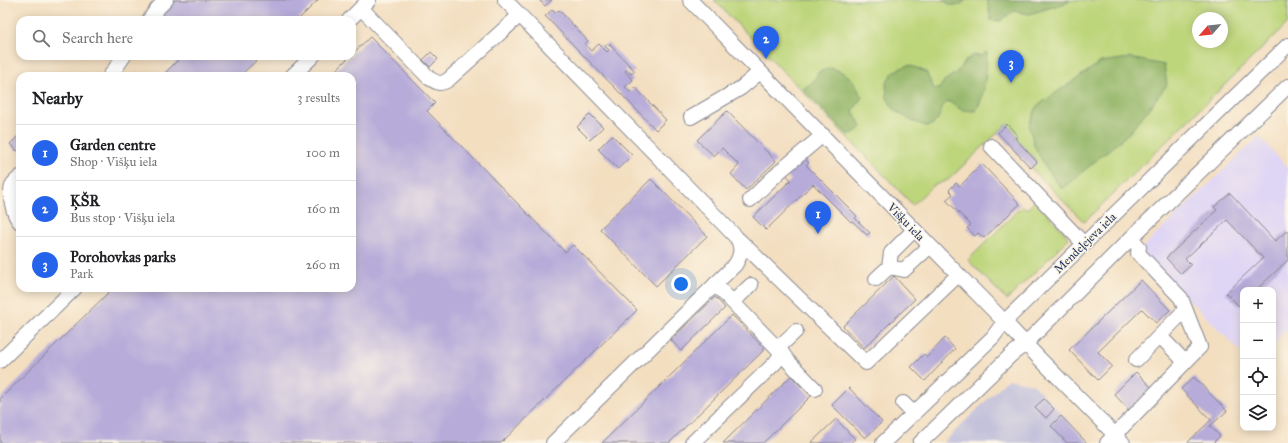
<!DOCTYPE html>
<meta charset="utf-8">
<style>
body{margin:0;font-family:"IM FELL Great Primer",serif;background:#f6f6f6;color:#202124}
.controls{position:absolute;right:12px;bottom:12px;display:grid;overflow:hidden;border-radius:8px;box-shadow:0 2px 10px #0003}
.controls button{width:36px;height:36px;display:grid;place-items:center;padding:0;border:0;border-bottom:1px solid #e0e0e0;background:#fff;color:#202124;font:20px sans-serif}
.compass{position:absolute;left:1192px;top:12px;width:36px;height:36px;border-radius:50%;background:#fff;box-shadow:0 2px 10px #0003;rotate:242deg}
.you{position:absolute;left:681px;top:284px;width:14px;height:14px;margin:-10px;border:3px solid #fff;border-radius:50%;background:#1a73e8;box-shadow:0 0 0 6px #1a73e833}
.badge{display:grid;place-items:center;width:26px;height:26px;border-radius:50%;background:#2563eb;color:#fff;font-size:13px;font-weight:700}
.pin{position:absolute;translate:-50% -33px;filter:drop-shadow(0 1px 2px #0008)}
.pin::after{content:'';position:absolute;top:21px;width:14px;height:12px;background:inherit;clip-path:polygon(0 0,100% 0,50% 100%)}
.list{margin:0;padding:0;list-style:none}
h2{display:flex;justify-content:space-between;align-items:center;height:52px;margin:0;padding:0 16px;font-size:17px}
h2 small{font-size:13px;font-weight:400;color:#757577}
.list li{display:grid;grid-template-columns:26px 1fr auto;gap:12px;align-items:center;box-sizing:border-box;height:56px;padding:0 16px;border-top:1px solid #e0e0e0}
.list b{display:block;font-size:15px;white-space:nowrap}
.list p{margin:0;font-size:13px;white-space:nowrap;color:#757577}
.list em{font-size:13px;font-style:normal;color:#757577}
.icon{flex:none;width:22px;height:22px;fill:none;stroke:currentColor;stroke-width:2;stroke-linecap:round;stroke-linejoin:round}
.map{position:relative;flex:none;width:1288px;height:443px;overflow:hidden}
.search{position:absolute;background:#fff;box-shadow:0 2px 10px #0003;left:16px;top:16px;width:340px;height:44px;display:flex;align-items:center;gap:10px;box-sizing:border-box;padding:0 14px;border-radius:12px;color:#757577;font-size:15px}
.panel{position:absolute;background:#fff;box-shadow:0 2px 10px #0003;left:16px;top:72px;width:340px;height:220px;border-radius:12px}
.map>svg:first-child{display:block}
</style>
<div class="map">
<svg width="1288" height="443" viewBox="0 0 1288 443">
<rect width="100%" height="100%" fill="#fcf5e5"/>
<filter id="ink" filterUnits="userSpaceOnUse"><feTurbulence type="fractalNoise" baseFrequency=".025" numOctaves="2"/><feDisplacementMap in="SourceGraphic" scale="8" xChannelSelector="R" yChannelSelector="G"/><feConvolveMatrix kernelMatrix="1 2 1 2 8 2 1 2 1" color-interpolation-filters="sRGB"/></filter>
<filter id="wash" filterUnits="userSpaceOnUse"><feTurbulence type="fractalNoise" baseFrequency=".012" numOctaves="4" result="noise"/><feDisplacementMap in="SourceGraphic" scale="16" xChannelSelector="R" yChannelSelector="G"/><feGaussianBlur stdDeviation="0.9" result="paint"/><feColorMatrix in="noise" values="0 0 0 0 0 0 0 0 0 0 0 0 0 0 0 0 0 1.4 0 .05"/><feComposite in="paint" operator="in"/></filter>
<g filter="url(#wash)">
<rect width="100%" height="100%" fill="#f3dec0"/>
<path fill="#dfd5f5" d="M1259 136 1288 168V333L1285 330 1273 347V290H1243V354L1140 250Z"/>
<path fill="#c3c1db" d="M1008 379 1033 384 1089 443H943Z"/>
<path fill="#bdd67b" stroke="#6c826c" fill-rule="evenodd" d="M714 0H1288V23L1084 222 1031 168 1037 161 1015 138 1018 136 1007 124 948 180 932 186 913 205ZM1198 18H1222V42H1198Z
M1036 200 1069 238 1007 300 968 260 1022 206 1026 210Z"/>
<path fill="#96b76b" stroke="#587364" d="M943 0H966L960 5H950Z
M987 0H1068L1069 2 1029 14 1014 11 1000 21 991 20Z
M987 52C986 72 986 93 976 111L962 110 948 101 942 107 940 117 932 125 926 126 912 121 895 111 887 98 886 83 894 71 909 65 926 72 934 89H939L944 81 956 73 966 60 974 55 981 56Z
M1130 58 1164 65 1167 85 1130 132 1062 189 1046 168 1034 145 1029 125 1037 106 1101 62Z
M830 68C850 73 853 80 862 97L853 111 862 127 855 132 848 135 803 89 812 83 819 72Z"/>
<g id="blocks">
<path fill="#b6abd9" d="M175 0H318L298 20H155Z
M539 0H552L545 6Z
M552 10 555 13 559 10 588 41 585 44 591 51 599 44 607 52 609 50 605 46 608 43 635 71 631 74 627 69 625 71 633 80 625 87 630 92 635 87 666 120 656 130 545 16Z
M370 37 435 103 427 111 565 252 573 245 637 310 501 443H0V399L113 288H352V76H330L350 56H352V54Z
M431 52 438 59 430 67 423 60Z
M175 56H261L240 76H162L178 60Z
M727 111 776 161 746 190 731 174 739 165 722 148 714 156 697 140Z
M590 114 603 127 590 140 577 127Z
M1007 124 1018 136 1015 138 1037 162 1031 168 998 133Z
M20 134V148L17 151 10 144Z
M612 135 632 155 618 169 598 149Z
M801 155 809 163 806 165 857 216 855 218 870 233 867 235 852 221 851 222 813 184 766 230 753 217 791 180 784 172Z
M982 164 1020 204 984 238 978 233 975 236 967 228 971 225 946 200 953 194 949 190 956 183 960 186Z
M651 179 707 236 656 286 600 229Z
M1230 193 1275 241 1288 230V260L1256 290H1243V302L1239 306 1226 293 1263 258 1227 220 1185 259 1191 265 1181 274 1166 258 1217 210 1214 207Z
M894 276 915 299 864 348 843 326Z
M1141 280 1170 310 1156 323 1142 309 1098 352 1112 366 1098 380 1069 350Z
M715 297 725 308 681 351 671 340Z
M732 315 765 349 669 443H602Z
M945 338 955 349 925 381 911 367 924 354 927 357Z
M1136 372 1152 388 1129 410 1114 394Z
M791 376 811 396 763 443H723Z
M1194 377 1227 411 1210 426 1220 436 1213 443H1187L1211 420 1181 389Z
M849 388 882 422 865 438 832 405Z
M1044 399 1054 409 1046 418 1035 407Z
M1061 416 1087 443H1067L1051 426Z
M836 419 855 439 850 443H811Z"/>
</g>
</g>
<g filter="url(#ink)">
<use href="#blocks" fill-opacity="0" stroke="#87868f" stroke-width="1"/>
<g fill="none" stroke-linecap="round" stroke-linejoin="round">
<g stroke="#87868f" stroke-width="16">
<path id="minor" d="M505 0 736 237C743 246 741 256 735 265L553 443
M690 0 996 313 1040 359 1123 443
M361 8 429 78C437 83 440 85 448 80L520 15
M149 20 157 9 166 0
M349 20 369 0
M110 76 124 56
M292 76 313 56
M691 117 741 88 760 72
M991 146 1084 244
M20 177C18 179 14 182 13 184 8 194 13 215 20 222
M750 200 779 172 823 135
M738 239 866 363 958 275
M889 267 904 270 930 246
M876 279 889 267 891 253 914 230
M715 284 782 353 788 361 815 389
M733 302 751 285
M1160 336 1185 362
M778 348 796 331
M1136 360 1185 310
M0 361 75 288
M903 403 914 414
M692 443 775 363 782 353
M883 443 993 337 1004 322 1288 45
M920 443 1011 355 1025 344 1131 238 1288 86
M1107 443 1200 347 1181 298 1138 253 1139 247 1131 238"/>
</g>
<use href="#minor" stroke="#fff" stroke-width="14"/>
</g>
</g>
<g text-anchor="middle" stroke-width="3" stroke-linejoin="round" paint-order="stroke">
<g font-size="12" fill="#1b2f5e" stroke="#fcf5e5">
<text transform="translate(906 222) rotate(46)" y="4">Višķu iela</text>
<text transform="translate(1085 243) rotate(-44)" y="4">Mendeļejeva iela</text>
</g>
</g>
</svg>
<div class="controls">
<button>+</button>
<button>−</button>
<button><svg class="icon" aria-label="locate" viewBox="0 0 24 24"><circle cx="12" cy="12" r="6"/><path d="M12 2v4M12 18v4M2 12h4M18 12h4"/></svg></button>
<button><svg class="icon" aria-label="layers" viewBox="0 0 24 24"><path d="M12 4l9 5-9 5-9-5zM3 14l9 5 9-5"/></svg></button>
</div>
<svg class="compass" viewBox="-18 -18 36 36"><path d="M0-13l5 13h-10z" fill="#e53935"/><path d="M0 13l5-13h-10z" fill="#757577"/></svg>
<div class="you"></div>
<div class="pin badge" style="left:818px;top:234px">1</div>
<div class="pin badge" style="left:766px;top:59px">2</div>
<div class="pin badge" style="left:1011px;top:83px">3</div>
<div class="search"><svg class="icon" aria-label="search" viewBox="0 0 24 24"><circle cx="10" cy="10" r="6"/><path d="M15 15l6 6"/></svg>Search here</div>
<section class="panel">
<h2>Nearby<small>3 results</small></h2>
<ul class="list">
<li><span class="badge">1</span><div><b>Garden centre</b><p>Shop · Višķu iela</p></div><em>100 m</em></li>
<li><span class="badge">2</span><div><b>ĶŠR</b><p>Bus stop · Višķu iela</p></div><em>160 m</em></li>
<li><span class="badge">3</span><div><b>Porohovkas parks</b><p>Park</p></div><em>260 m</em></li>
</ul>
</section>
</div>
